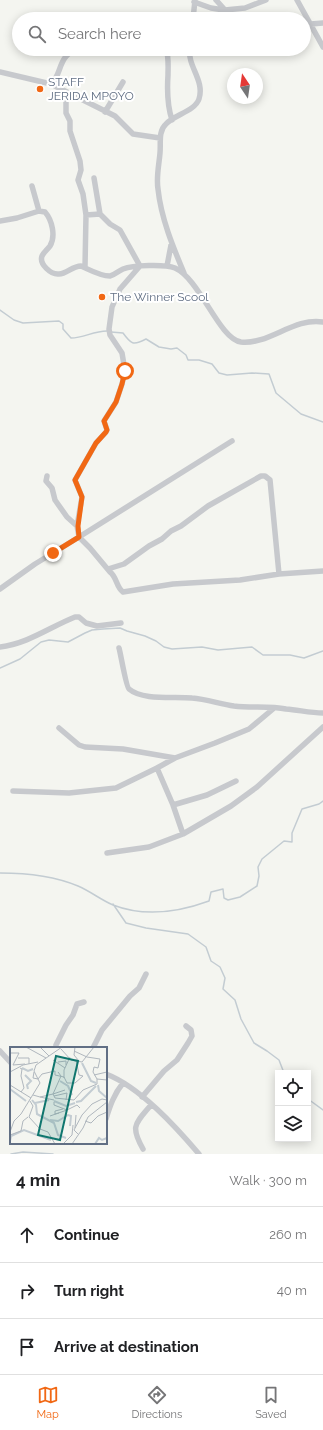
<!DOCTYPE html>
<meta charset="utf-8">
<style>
body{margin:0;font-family:Raleway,sans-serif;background:#f6f6f6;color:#202124}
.controls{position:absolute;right:12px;bottom:12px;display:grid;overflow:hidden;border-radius:0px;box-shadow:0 2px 10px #0003}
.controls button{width:36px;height:36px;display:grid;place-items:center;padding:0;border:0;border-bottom:1px solid #e0e0e0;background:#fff;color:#202124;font:20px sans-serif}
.compass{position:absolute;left:227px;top:68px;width:36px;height:36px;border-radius:50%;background:#fff;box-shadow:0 2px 10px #0003;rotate:347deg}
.stop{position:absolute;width:12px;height:12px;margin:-9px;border:3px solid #f16814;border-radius:50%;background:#fff}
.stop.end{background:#f16814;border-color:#fff;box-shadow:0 1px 4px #0008}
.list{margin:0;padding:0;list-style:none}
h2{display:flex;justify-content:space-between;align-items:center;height:52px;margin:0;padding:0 16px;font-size:17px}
h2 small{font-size:13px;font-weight:400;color:#757577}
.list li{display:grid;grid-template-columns:26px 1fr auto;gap:12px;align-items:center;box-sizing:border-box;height:56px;padding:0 16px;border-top:1px solid #e0e0e0}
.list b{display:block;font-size:15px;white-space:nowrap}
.list em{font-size:13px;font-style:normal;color:#757577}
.icon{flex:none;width:22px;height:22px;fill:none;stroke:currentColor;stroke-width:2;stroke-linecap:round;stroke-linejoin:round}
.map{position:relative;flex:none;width:323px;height:1154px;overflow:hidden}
.search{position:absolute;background:#fff;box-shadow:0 2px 10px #0003;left:12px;right:12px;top:12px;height:44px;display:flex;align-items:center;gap:10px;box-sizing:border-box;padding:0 14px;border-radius:22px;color:#757577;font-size:15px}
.sheet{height:220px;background:#fff}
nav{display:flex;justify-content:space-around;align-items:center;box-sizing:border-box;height:56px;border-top:1px solid #e0e0e0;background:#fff;font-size:11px;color:#757577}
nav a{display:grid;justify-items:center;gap:2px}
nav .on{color:#f16814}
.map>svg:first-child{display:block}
</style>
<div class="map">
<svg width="323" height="1154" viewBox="0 0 323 1154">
<rect width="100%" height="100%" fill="#f4f5f0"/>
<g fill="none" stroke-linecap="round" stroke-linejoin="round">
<path stroke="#c3ccd2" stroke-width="1.5" d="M0 310 14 320 23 323 59 321 63 324V329L71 338C84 338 93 331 107 331
M111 332 123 333C131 344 133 346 146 339L159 347 171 349 177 348 186 355 188 360H199L212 364 219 373 227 375 252 373 269 374 276 393 301 414 323 422
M0 668 20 659 41 642 49 640 68 642 85 633 92 630 103 629 120 628 127 631 145 636 156 641 164 647 172 649 202 647 218 650 252 647 263 655H290L304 658 323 651
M0 873C26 873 54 876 78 886 90 891 101 900 113 905 144 917 179 912 209 901L211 892 223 889 224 898 228 900 240 897 257 886 259 876 258 867 262 859 284 841 292 842V833L302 809 319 804 323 801
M113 904 126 923 146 928 188 934 206 947 211 961 220 967 225 978 223 989 235 1000 241 1019 254 1043 267 1051 279 1060 284 1073
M308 1099 323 1110
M11 1154 23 1152 53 1154"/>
<path stroke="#c7c9cd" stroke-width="5.5" d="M216 0 225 10 245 8 266 0
M297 0 323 47
M194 2 211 8 224 10
M193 19 195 0
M311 24 323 23
M166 49C169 57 168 66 168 75 167 90 167 105 172 120
M0 72 51 84 115 116 133 134 160 138
M51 84C62 75 57 59 75 49
M69 93 66 100V113L70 121V131L80 161 81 170 78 180 83 194 86 215 85 267
M105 112 123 82
M94 178 100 214
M32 186 39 211
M86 215 100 214 110 224 120 230 140 266 120 289 112 307 109 329 110 335 122 353 125 371 122 384 116 402 104 421 107 430 106 432 96 443 75 480 82 497 77 526 79 537 232 441
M0 221 17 218 39 211 45 212C52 220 56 236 50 246 48 249 44 252 42 256 39 264 51 275 59 274 67 274 72 266 81 266 90 270 100 276 110 276 115 275 118 271 123 269 133 265 165 264 175 268 200 279 219 339 241 342 269 345 294 317 323 322
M167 266 171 245
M184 273C173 247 161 218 158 189 156 177 159 165 160 153 161 144 158 131 166 124 174 115 195 111 199 99 205 80 187 66 190 49
M47 476 46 481 52 488 55 500 67 517 77 526
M108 569 124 564 149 546 162 539 171 531 181 526 208 506 261 476H265L270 480 279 574
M0 589 35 564 79 537 90 548 110 572C117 577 116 587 123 592L173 584 240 580 279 574 323 571
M0 647C27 644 50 627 75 617H79L86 623 97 626 121 623
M119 648C121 655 126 687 129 689 143 701 175 696 192 698 206 699 220 704 234 706 251 708 270 706 286 709 299 710 310 713 323 713
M59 728 79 745 85 747 123 749 175 758
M236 781 207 795 173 805 157 768 175 758 215 743 249 729 273 709
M13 791 69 793 116 788 157 768
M173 805 183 834
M107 853 149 847 183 834 231 806 257 787 323 727
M56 1045 66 1025 73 1015 77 1004 84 1002
M93 1048 102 1030 130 996 139 988 146 974
M0 1051 11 1063
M106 1074C140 1087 176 1127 199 1154
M142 1097 164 1071 177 1060 188 1043 192 1036 191 1030 186 1026
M106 1119C110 1106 114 1094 123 1083
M143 1149C130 1126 135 1124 151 1105"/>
</g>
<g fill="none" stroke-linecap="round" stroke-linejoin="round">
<path stroke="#f16814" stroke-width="5" d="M53 553 79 537 78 526 82 497 75 480 96 443 106 432 107 430 104 421 116 402 122 384 125 371"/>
</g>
<g fill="#f16814" stroke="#fff" stroke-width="1.5">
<circle cx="40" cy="89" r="4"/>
<circle cx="102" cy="297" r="4"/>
</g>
<g text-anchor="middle" stroke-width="4" stroke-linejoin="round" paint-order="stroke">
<g font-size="12" fill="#616f84" stroke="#fff" text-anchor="start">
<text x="48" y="86">STAFF<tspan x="48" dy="14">JERIDA MPOYO</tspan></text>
<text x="110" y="301">The Winner Scool</text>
</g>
</g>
<g transform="translate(10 1047)">
<rect width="97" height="97" fill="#f4f5f0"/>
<path fill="none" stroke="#c3ccd2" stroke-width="2" d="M72 16 81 34 86 36M12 21 18 24 23 22M15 28 21 34 17 38 18 42M50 34 58 39 62 48M88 38 89 44 97 51M0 42 16 54M22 53 26 58 27 67 44 76 48 88 56 91M44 54 56 59 65 56M66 55 71 54 86 39M25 56 39 53M40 73 48 74 58 68 61 69 60 79M0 94 1 89 14 83 41 93M85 97 89 91 92 93 97 91"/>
<path fill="none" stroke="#b0b7be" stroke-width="1" d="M16 0 36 11M30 0 39 9M65 0 64 8 69 14M51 2 61 13 72 15 84 0M64 4 77 10M0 6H9L3 18 15 17M77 10 90 12M8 11H19V17M90 12 88 21 84 20 83 25 87 32 97 33M43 13 55 21M48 15 56 14V18M10 21 12 22 11 29 14 41 11 45M0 25 13 18 28 15M24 25 23 31 28 32 32 27 45 24V28L54 30 57 36H65L73 29 69 28 66 12M84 28 97 25M54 31V23L60 10M0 38 21 51M43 47 51 29 48 25M43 47 55 43M23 48 30 50 43 47 45 51 64 53 73 43 87 37V32M44 49 57 46 56 53M30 50 44 53M20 54 23 59 19 70 30 82 38 85 45 97M44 55V58L57 63 67 58 70 61M49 66 45 67V64L53 62M40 69 57 63M75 74 81 76 88 69 97 65M65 81 66 68M0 85 4 74 11 67 30 36 24 24 26 18 52 0M68 87 64 83 72 68 82 57 92 52 97 53M0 88 11 84 13 74 18 70M53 97 62 88 63 78M62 97 73 81 78 70 97 55"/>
<path fill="#0f766e" fill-opacity="0.15" stroke="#0f766e" stroke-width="2" d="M46 9 68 14 50 93 28 88Z"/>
<rect width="97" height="97" fill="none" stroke="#616f84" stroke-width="2"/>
</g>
</svg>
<div class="controls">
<button><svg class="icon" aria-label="locate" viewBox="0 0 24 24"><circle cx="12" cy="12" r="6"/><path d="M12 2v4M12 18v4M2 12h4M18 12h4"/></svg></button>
<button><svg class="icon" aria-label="layers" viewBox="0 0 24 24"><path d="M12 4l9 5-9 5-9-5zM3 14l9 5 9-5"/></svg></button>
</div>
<svg class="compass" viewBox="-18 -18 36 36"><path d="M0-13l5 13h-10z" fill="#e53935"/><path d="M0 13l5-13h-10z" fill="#757577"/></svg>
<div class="stop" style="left:125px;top:371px"></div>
<div class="stop end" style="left:53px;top:553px"></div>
<div class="search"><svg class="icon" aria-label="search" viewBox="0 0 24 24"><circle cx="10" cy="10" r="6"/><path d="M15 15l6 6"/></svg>Search here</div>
</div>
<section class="sheet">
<h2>4 min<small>Walk · 300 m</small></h2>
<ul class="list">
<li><svg class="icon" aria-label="ahead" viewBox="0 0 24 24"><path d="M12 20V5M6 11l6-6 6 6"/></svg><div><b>Continue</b></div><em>260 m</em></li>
<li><svg class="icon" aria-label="right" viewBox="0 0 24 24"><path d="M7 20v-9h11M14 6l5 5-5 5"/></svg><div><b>Turn right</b></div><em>40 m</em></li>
<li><svg class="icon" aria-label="arrive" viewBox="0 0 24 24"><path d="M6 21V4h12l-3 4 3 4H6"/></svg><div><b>Arrive at destination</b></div></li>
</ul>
</section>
<nav>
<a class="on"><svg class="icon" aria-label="map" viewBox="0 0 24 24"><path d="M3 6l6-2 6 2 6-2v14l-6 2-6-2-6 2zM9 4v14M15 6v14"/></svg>Map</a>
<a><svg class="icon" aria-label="directions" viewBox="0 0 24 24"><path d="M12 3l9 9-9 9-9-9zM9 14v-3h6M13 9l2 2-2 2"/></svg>Directions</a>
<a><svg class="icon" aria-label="saved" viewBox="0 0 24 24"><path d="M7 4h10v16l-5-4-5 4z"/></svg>Saved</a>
</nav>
